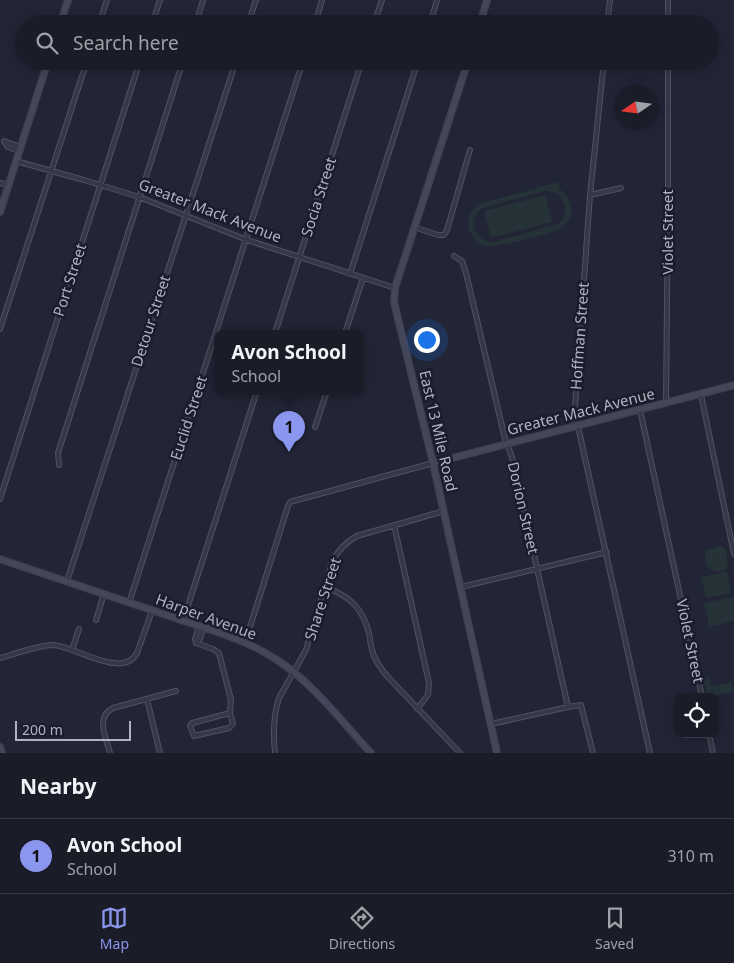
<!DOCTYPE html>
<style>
body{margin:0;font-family:"Noto Sans",sans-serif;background:#232530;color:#f1f3f6}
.controls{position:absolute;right:15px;bottom:15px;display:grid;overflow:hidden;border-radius:10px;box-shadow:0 2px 12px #0003}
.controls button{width:45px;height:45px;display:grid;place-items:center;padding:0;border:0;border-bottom:1px solid #383a45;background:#1a1c28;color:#f1f3f6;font:25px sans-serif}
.compass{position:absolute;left:614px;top:85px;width:45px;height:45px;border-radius:50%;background:#1a1c28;box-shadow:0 2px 12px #0003;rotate:257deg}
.scale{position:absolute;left:15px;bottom:12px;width:116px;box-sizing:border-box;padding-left:5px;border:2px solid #b0b2c3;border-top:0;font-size:14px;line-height:18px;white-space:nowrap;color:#b0b2c3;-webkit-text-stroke:4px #1b1d2b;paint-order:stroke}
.you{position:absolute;left:426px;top:339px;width:18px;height:18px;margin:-12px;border:4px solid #fff;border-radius:50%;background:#1a73e8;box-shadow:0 0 0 8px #1a73e833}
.badge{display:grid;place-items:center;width:32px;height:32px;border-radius:50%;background:#8b96ee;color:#111;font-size:16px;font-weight:700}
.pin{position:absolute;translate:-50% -41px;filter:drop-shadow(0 1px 2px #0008)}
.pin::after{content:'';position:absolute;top:26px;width:18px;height:15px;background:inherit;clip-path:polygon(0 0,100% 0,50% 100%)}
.popup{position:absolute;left:214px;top:330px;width:150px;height:65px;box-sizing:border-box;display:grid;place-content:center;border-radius:10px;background:#1a1c28;filter:drop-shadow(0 1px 4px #0005);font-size:16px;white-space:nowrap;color:#9fa1a8}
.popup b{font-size:19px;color:#f1f3f6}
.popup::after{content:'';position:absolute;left:50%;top:100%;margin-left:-10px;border:10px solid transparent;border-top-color:#1a1c28}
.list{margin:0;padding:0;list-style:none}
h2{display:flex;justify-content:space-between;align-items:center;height:65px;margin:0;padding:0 20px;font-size:21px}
h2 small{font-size:16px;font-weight:400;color:#9fa1a8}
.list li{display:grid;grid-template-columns:32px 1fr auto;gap:15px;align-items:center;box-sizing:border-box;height:75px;padding:0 20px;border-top:1px solid #383a45}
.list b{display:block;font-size:19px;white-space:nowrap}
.list p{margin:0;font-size:16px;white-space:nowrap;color:#9fa1a8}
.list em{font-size:16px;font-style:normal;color:#9fa1a8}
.icon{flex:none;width:28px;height:28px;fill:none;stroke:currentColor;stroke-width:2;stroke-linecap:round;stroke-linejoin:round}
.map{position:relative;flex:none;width:734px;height:753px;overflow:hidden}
.search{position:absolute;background:#1a1c28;box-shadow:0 2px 12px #0003;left:15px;right:15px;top:15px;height:55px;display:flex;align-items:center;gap:12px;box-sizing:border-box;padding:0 18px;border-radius:28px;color:#9fa1a8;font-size:19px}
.sheet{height:140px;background:#1a1c28}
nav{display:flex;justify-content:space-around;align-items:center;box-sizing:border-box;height:70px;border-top:1px solid #383a45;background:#1a1c28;font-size:14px;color:#9fa1a8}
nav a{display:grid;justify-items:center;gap:2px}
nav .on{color:#8b96ee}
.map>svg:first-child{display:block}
</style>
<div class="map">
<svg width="734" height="753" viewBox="0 0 734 753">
<rect width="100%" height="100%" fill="#222536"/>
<path fill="#253238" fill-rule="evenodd" d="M559 182 560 187 558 188C572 197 577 216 562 227 555 233 496 248 487 246 478 245 471 237 469 228 467 218 471 210 479 204ZM546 191C565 192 572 212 558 224L493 242C474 241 467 221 482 208Z
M545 195 552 222 491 238 484 211Z
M721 546 726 550 728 568C719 573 714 572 706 566L705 559 706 550Z
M727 572 731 593 706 598 701 577Z
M734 597V621L709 627 704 603Z
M709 677 711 686 732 682 734 691 707 697 703 678Z"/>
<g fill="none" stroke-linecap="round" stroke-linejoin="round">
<g stroke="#505262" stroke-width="6">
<path id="street" d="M99 24 107 0
M152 24 160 0
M196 24 203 0
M248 24 256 0
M315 24 322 0
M374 24 382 0
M430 24 437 0
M607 24 610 0
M668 24V0
M604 61 590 195 574 421 579 431 650 753
M19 151 8 147 4 141 20 147
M16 161 84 180 139 197 247 240 395 288
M0 183 8 185
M590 195 621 188
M414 227 438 235H444L447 230 470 150
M454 256 462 261 466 273 505 439 512 457 568 707
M350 274 418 61
M0 329 87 61
M275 333 362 61
M345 333 363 278
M701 395 734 554
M666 403 668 203V61
M640 410 702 697
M315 427 327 391
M59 465 58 453 183 61
M0 499 140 61
M394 525 429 683 428 695 417 709
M67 581 236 61
M326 587C350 597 362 607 369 633 370 641 371 649 374 656 377 663 382 670 387 676L460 753
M461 587 607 552
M129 603 303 61
M96 620 104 594
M183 621 257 391
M199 627 195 639 196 643 200 639 203 628
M196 643 213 649 219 653 231 700 230 713 233 724 229 728 194 736 190 726 192 723 230 713
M245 643 288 506 290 502 433 463
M72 650 79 629
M0 658C15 654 38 645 53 645 75 646 123 680 137 653L152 611
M147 699 160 753
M491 724 568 707 581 705 593 753
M709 734 713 753
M110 753C106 738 95 717 113 708L176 691
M275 753C273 734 273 716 279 698L306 650 332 562C338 550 346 542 357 536L444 511"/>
</g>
<g stroke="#3f4150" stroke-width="8">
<path id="secondary" d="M60 24 68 0
M480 24 487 0
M468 61 395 288 394 302 433 463 497 753
M0 212 48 61
M433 463 734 385
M0 559C58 578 115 598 172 617 207 629 246 639 277 660 312 682 343 723 371 753
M0 747 2 753"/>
</g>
<use href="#street" stroke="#363847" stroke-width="4"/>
<use href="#secondary" stroke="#444659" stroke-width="5.5"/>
</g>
<g text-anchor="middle" stroke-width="5" stroke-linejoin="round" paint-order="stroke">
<g font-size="15" fill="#b0b2c3" stroke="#1b1d2b">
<text transform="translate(319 197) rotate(-72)" y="5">Socia Street</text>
<text transform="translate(210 211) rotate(21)" y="5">Greater Mack Avenue</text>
<text transform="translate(668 232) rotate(-90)" y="5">Violet Street</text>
<text transform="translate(70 280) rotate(-72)" y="5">Port Street</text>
<text transform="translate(151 321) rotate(-72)" y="5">Detour Street</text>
<text transform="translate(580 336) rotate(-86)" y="5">Hoffman Street</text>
<text transform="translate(581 412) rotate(-14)" y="5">Greater Mack Avenue</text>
<text transform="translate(189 418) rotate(-72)" y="5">Euclid Street</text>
<text transform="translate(438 431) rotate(77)" y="5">East 13 Mile Road</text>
<text transform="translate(523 508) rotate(77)" y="5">Dorion Street</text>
<text transform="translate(323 599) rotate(-72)" y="5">Share Street</text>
<text transform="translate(206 617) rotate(20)" y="5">Harper Avenue</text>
<text transform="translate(690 641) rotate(78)" y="5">Violet Street</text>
</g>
</g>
</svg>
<div class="controls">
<button><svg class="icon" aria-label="locate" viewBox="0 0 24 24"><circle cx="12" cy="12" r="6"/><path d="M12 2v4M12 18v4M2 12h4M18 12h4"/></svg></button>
</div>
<svg class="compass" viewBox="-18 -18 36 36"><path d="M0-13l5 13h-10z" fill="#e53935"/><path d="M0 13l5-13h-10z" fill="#9fa1a8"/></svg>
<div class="scale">200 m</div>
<div class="you"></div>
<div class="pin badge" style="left:289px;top:452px">1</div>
<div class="popup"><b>Avon School</b>School</div>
<div class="search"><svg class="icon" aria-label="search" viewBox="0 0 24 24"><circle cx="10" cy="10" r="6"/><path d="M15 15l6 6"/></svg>Search here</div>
</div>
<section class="sheet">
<h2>Nearby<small></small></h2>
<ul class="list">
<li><span class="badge">1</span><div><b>Avon School</b><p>School</p></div><em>310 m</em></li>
</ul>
</section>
<nav>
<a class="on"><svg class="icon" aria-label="map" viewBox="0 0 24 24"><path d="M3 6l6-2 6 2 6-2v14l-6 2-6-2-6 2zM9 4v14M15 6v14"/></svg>Map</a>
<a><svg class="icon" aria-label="directions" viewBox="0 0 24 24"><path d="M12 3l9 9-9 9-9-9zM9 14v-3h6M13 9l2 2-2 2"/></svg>Directions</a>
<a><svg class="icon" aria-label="saved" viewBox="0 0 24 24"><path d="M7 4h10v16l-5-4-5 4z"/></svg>Saved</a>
</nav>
